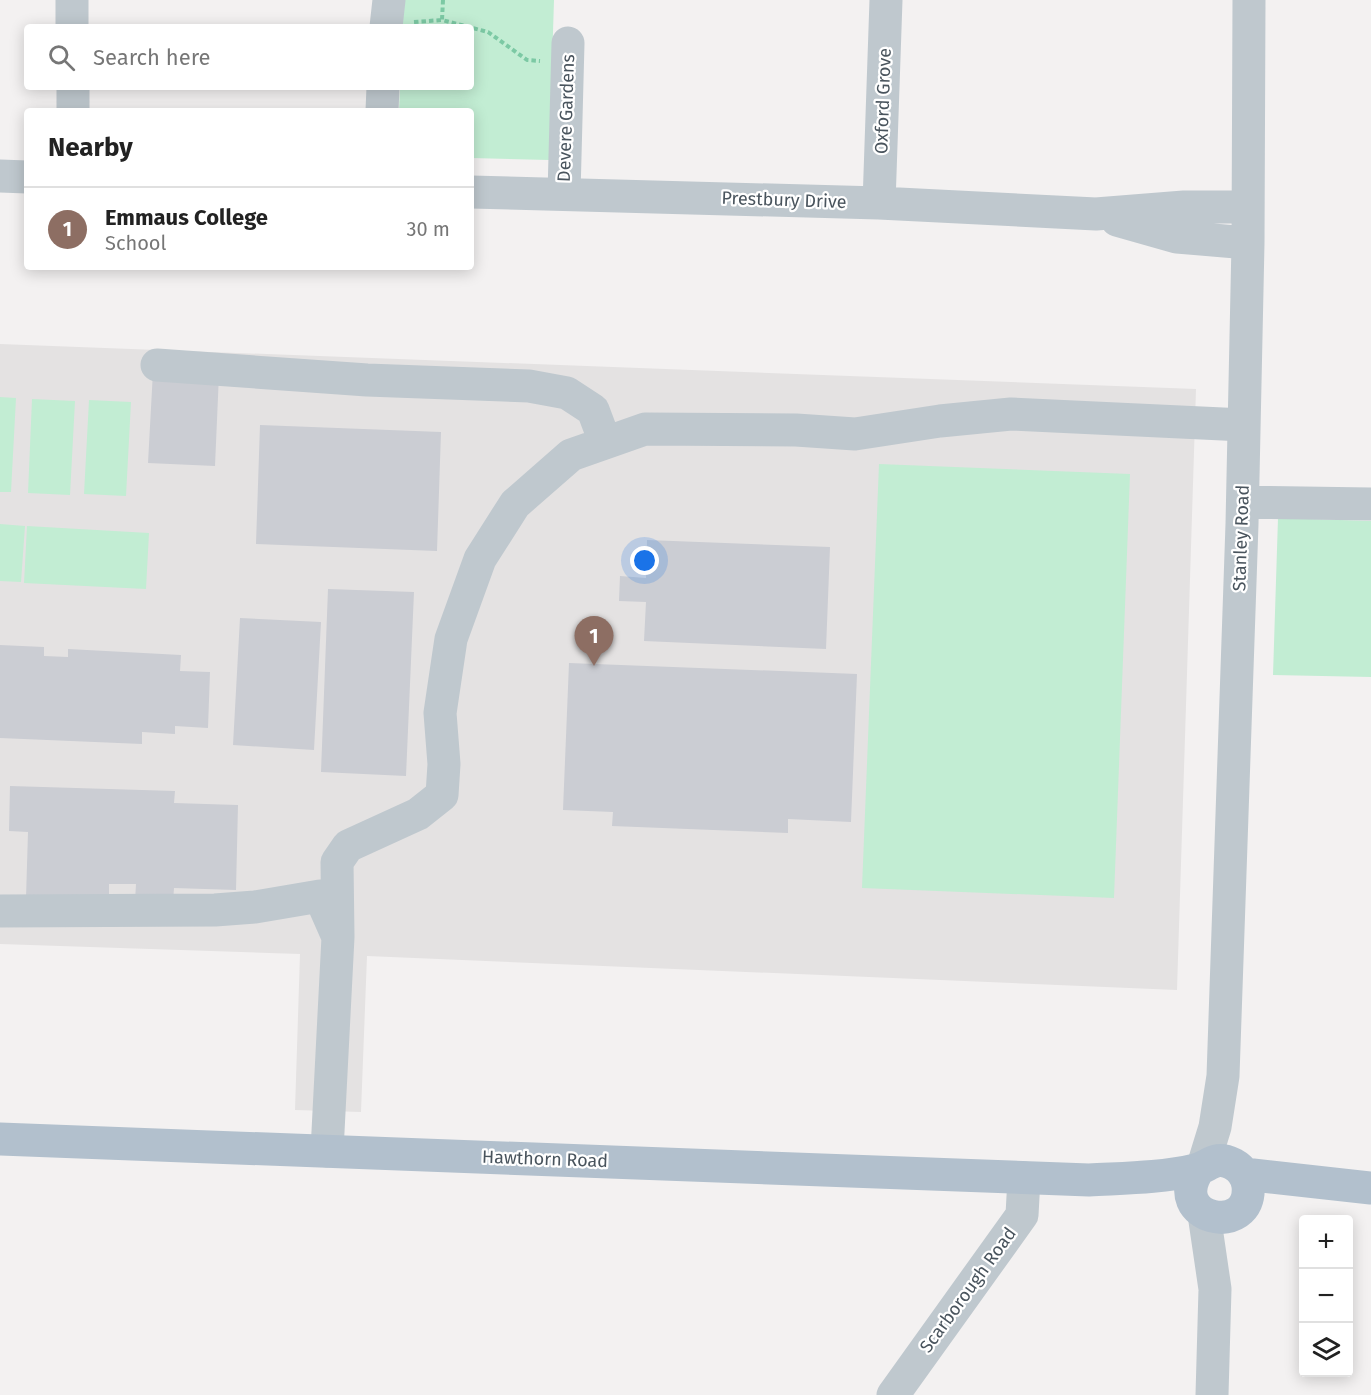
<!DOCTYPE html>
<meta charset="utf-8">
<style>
body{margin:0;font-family:"Fira Sans",sans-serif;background:#f2f2f2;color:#222}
.controls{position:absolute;right:18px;bottom:18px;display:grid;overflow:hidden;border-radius:6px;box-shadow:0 3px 15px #0003}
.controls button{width:54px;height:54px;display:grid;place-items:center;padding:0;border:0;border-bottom:2px solid #e0e0e0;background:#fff;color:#222;font:30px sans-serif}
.you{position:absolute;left:645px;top:561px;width:21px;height:21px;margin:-15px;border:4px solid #fff;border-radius:50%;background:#1a73e8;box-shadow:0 0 0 9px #1a73e833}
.badge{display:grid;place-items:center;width:39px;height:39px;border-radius:50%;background:#2472da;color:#fff;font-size:20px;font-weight:700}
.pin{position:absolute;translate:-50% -50px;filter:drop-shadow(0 2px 3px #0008)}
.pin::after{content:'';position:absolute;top:32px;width:21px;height:18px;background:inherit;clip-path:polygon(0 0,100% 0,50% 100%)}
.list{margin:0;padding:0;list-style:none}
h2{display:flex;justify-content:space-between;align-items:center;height:78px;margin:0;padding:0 24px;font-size:26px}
h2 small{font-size:20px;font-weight:400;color:#767676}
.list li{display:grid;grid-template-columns:39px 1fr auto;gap:18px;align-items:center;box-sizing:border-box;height:84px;padding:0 24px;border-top:2px solid #e0e0e0}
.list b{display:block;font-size:22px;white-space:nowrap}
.list p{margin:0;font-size:20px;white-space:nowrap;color:#767676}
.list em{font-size:20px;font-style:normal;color:#767676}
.icon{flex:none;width:33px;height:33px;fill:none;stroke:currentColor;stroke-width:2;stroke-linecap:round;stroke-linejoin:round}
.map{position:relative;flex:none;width:1371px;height:1395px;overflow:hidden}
.search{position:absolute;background:#fff;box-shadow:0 3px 15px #0003;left:24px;top:24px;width:450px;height:66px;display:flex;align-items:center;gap:15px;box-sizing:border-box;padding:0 21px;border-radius:6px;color:#767676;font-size:22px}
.panel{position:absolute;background:#fff;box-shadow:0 3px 15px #0003;left:24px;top:108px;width:450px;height:162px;border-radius:6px}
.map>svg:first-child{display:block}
</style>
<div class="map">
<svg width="1371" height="1395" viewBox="0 0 1371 1395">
<rect width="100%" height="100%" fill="#f3f1f1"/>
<path fill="#e4e2e2" d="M0 344 1196 389 1177 990 367 956 361 1112 295 1110 300 954 0 944Z"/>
<path fill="#c2edd3" d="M402 0H554L549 160 471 158V111H399L400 87H471V27H401Z
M0 397 16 398 11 492H0Z
M32 399 75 401 70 495 28 493Z
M89 400 131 402 126 496 84 494Z
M879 464 1130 474 1114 898 862 888Z
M1278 518 1371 521V677L1273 675Z
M0 524 25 526 21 582 0 581Z
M27 526 149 533 146 589 24 583Z"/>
<path fill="#cbcdd3" d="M153 371 219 374 215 466 148 463Z
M260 425 441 432 437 551 256 544Z
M647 540 830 547 826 649 644 641 646 602 619 601 620 576 646 578Z
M328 589 414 592 406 776 321 772Z
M240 618 321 622 314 750 233 745Z
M0 645 44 647V656L68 657V649L181 655 180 671 210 672 208 728 175 726V734L142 732V744L0 738Z
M569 663 857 674 851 822 788 819V833L612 826 613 812 563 810Z
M10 786 175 791 174 803 238 805 236 890 174 888 173 902 135 901 136 884H109V901L26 898 28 832 9 831Z"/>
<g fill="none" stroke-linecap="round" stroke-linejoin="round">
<path stroke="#7cc9a4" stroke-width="4" stroke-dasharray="4.5 3" stroke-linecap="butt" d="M443 0 442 20 488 32 527 60 540 61
M414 22 442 20"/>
<path stroke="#bfc8ce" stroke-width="33" d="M72 0V27
M386 27 389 0
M73 87V111
M382 111 383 87
M0 176 27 177
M471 192 879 203 1096 214 1184 207H1248
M564 194 568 43
M879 203 886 0
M1117 220 1177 237 1248 243
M157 365 367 380 529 386 567 393 593 410 605 442
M1243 502 1371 504
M0 911 215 910 255 907 320 896 338 937 327 1151
M338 937 337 862 348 846 418 814 442 795 444 764 440 713 451 639 480 559 515 504 571 455 645 429 796 430 855 434 940 421 1011 414 1244 425
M1203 1166 1215 1127 1223 1076 1242 524 1248 243 1249 0
M1204 1214 1215 1289 1212 1395
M893 1395 1022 1215 1024 1178"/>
<path stroke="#b2c0cd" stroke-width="33" d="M0 1139 1089 1180C1125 1178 1160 1178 1195 1170 1210 1166 1215 1155 1233 1164 1242 1169 1247 1177 1248 1186 1253 1238 1164 1220 1199 1169
M1244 1174 1371 1188"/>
</g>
<g text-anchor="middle" stroke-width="4.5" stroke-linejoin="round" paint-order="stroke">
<g font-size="18" fill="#49545d" stroke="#fff">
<text transform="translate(883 101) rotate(-88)" y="6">Oxford Grove</text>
<text transform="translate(566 118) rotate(-88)" y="6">Devere Gardens</text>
<text transform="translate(784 200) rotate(2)" y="6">Prestbury Drive</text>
<text transform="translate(1241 538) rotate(-88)" y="6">Stanley Road</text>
<text transform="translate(545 1159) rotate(2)" y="6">Hawthorn Road</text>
<text transform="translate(968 1290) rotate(-54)" y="6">Scarborough Road</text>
</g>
</g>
</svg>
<div class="controls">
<button>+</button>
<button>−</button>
<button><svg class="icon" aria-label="layers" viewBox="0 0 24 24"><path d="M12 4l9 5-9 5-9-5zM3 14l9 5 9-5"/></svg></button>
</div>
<div class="you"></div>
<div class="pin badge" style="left:594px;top:666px;background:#8d6e63">1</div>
<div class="search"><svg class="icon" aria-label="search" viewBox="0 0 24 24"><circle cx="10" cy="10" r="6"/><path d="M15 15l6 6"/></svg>Search here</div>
<section class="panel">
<h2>Nearby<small></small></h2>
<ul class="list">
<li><span class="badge" style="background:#8d6e63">1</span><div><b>Emmaus College</b><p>School</p></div><em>30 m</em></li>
</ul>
</section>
</div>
